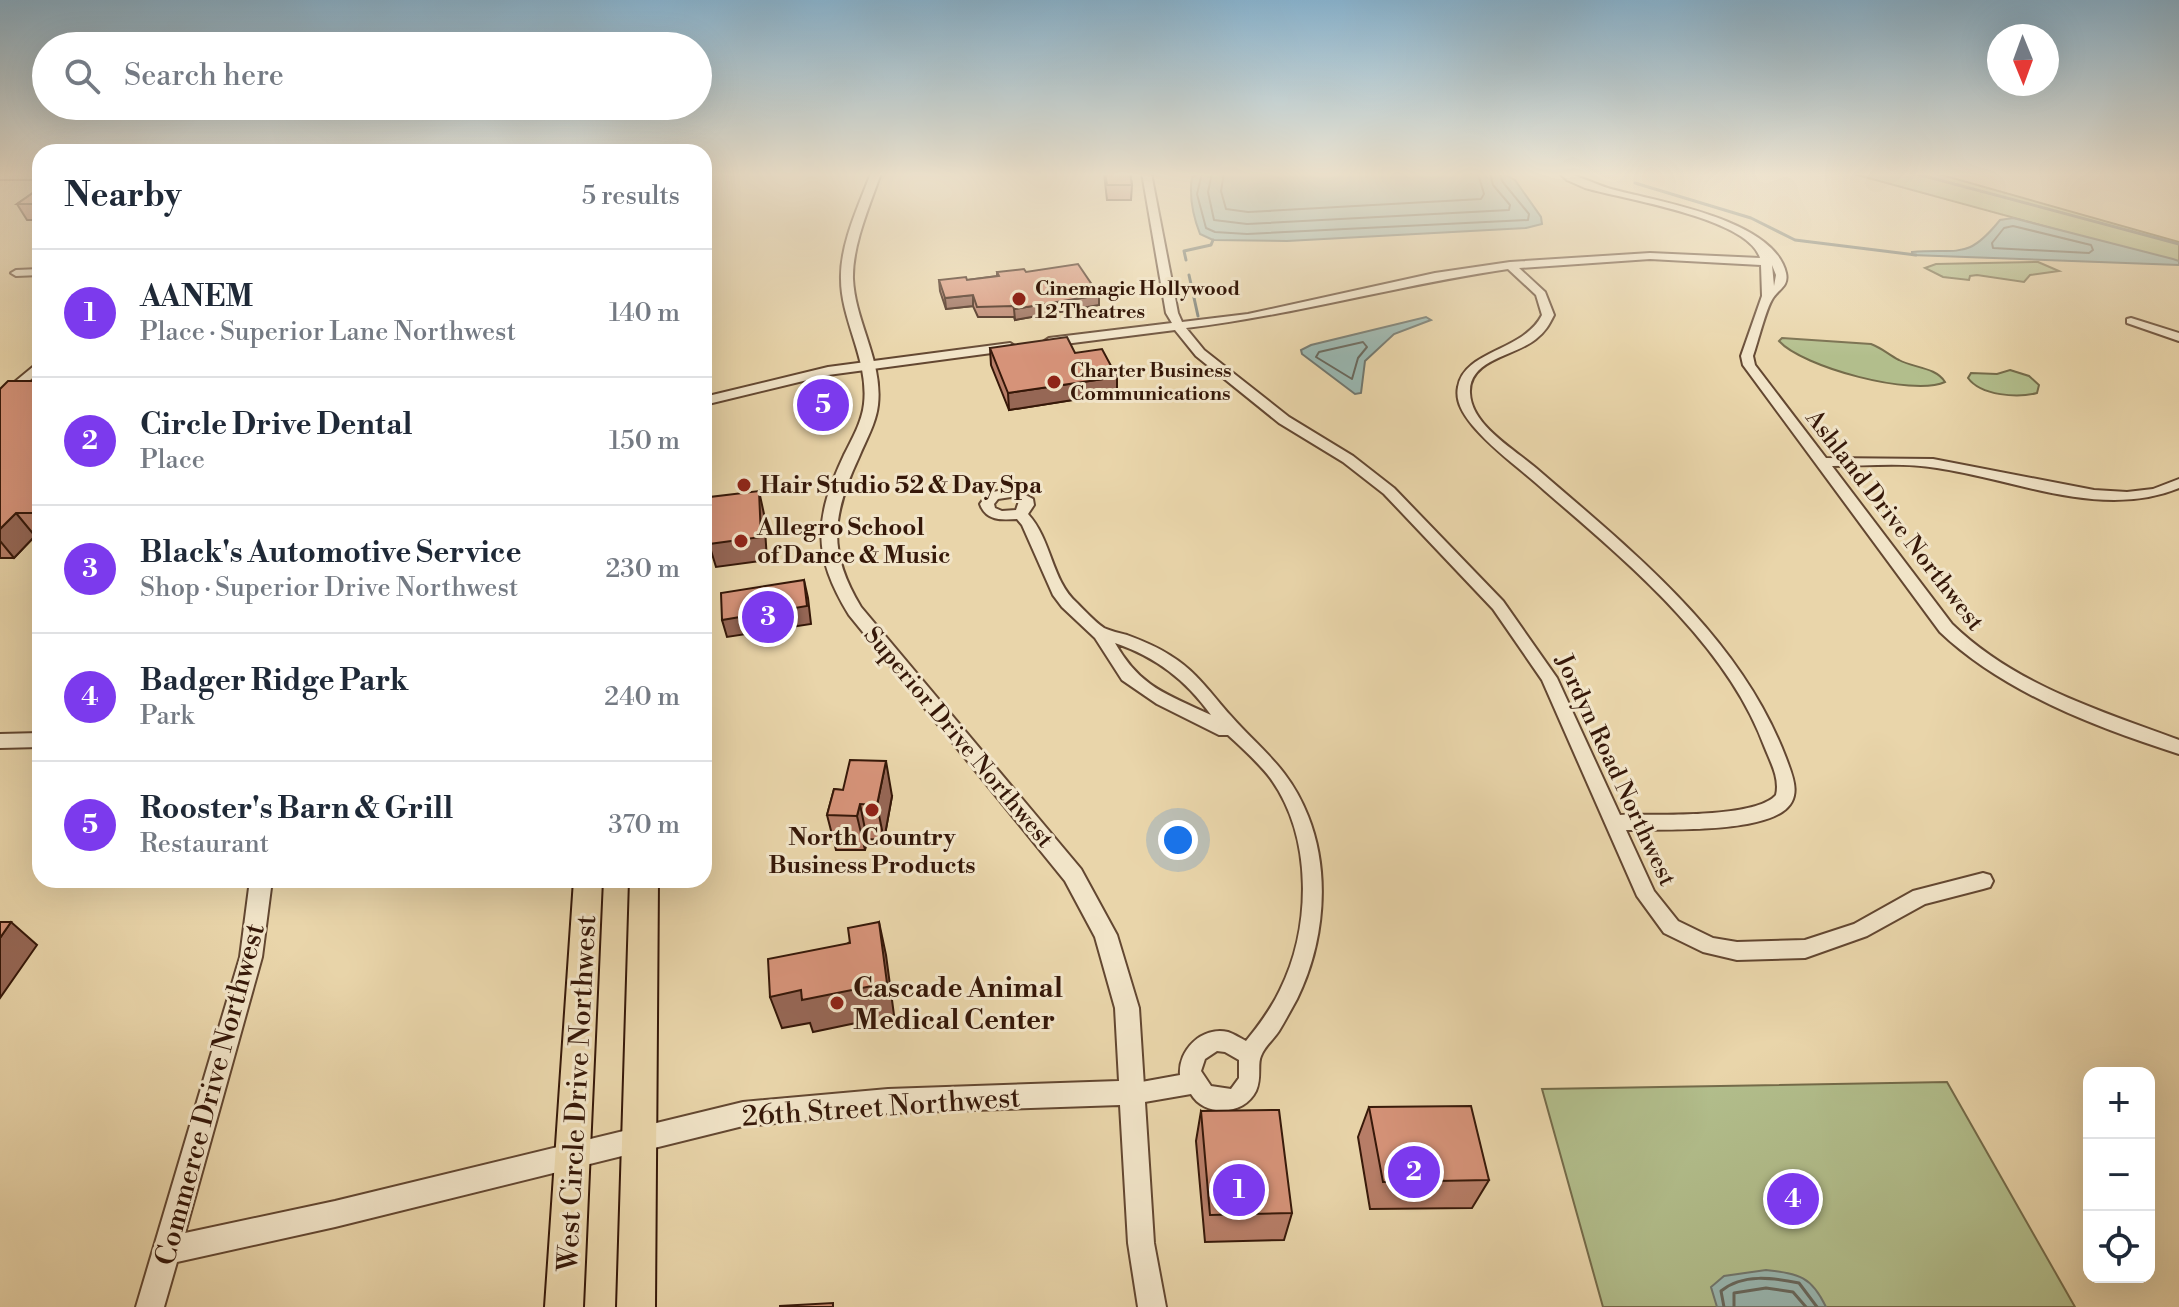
<!DOCTYPE html>
<meta charset="utf-8">
<style>
body{margin:0;font-family:"Libre Bodoni",serif;background:#f2f2f3;color:#1f2937}
.controls{position:absolute;right:24px;bottom:24px;display:grid;overflow:hidden;border-radius:16px;box-shadow:0 8px 32px #0002}
.controls button{width:72px;height:72px;display:grid;place-items:center;padding:0;border:0;border-bottom:2px solid #e0e1e3;background:#fff;color:#1f2937;font:40px sans-serif}
.compass{position:absolute;left:1987px;top:24px;width:72px;height:72px;border-radius:50%;background:#fff;box-shadow:0 8px 32px #0002;rotate:179deg}
.you{position:absolute;left:1178px;top:840px;width:28px;height:28px;margin:-20px;border:6px solid #fff;border-radius:50%;background:#1a73e8;box-shadow:0 0 0 12px #1a73e833}
.badge{display:grid;place-items:center;width:52px;height:52px;border-radius:50%;background:#7c3aed;color:#fff;font-size:26px;font-weight:700}
.pin{position:absolute;translate:-50% -50%;border:4px solid #fff;box-shadow:0 2px 8px #0006}
.list{margin:0;padding:0;list-style:none}
h2{display:flex;justify-content:space-between;align-items:center;height:104px;margin:0;padding:0 32px;font-size:34px}
h2 small{font-size:26px;font-weight:400;color:#747a83}
.list li{display:grid;grid-template-columns:52px 1fr auto;gap:24px;align-items:center;box-sizing:border-box;height:128px;padding:0 32px;border-top:2px solid #e0e1e3}
.list b{display:block;font-size:30px;white-space:nowrap}
.list p{margin:0;font-size:26px;white-space:nowrap;color:#747a83}
.list em{font-size:26px;font-style:normal;color:#747a83}
.icon{flex:none;width:44px;height:44px;fill:none;stroke:currentColor;stroke-width:2;stroke-linecap:round;stroke-linejoin:round}
.map{position:relative;flex:none;width:2179px;height:1307px;overflow:hidden}
.search{position:absolute;background:#fff;box-shadow:0 8px 32px #0002;left:32px;top:32px;width:680px;height:88px;display:flex;align-items:center;gap:20px;box-sizing:border-box;padding:0 28px;border-radius:44px;color:#747a83;font-size:30px}
.panel{position:absolute;background:#fff;box-shadow:0 8px 32px #0002;left:32px;top:144px;width:680px;height:744px;border-radius:24px}
.map>svg:first-child{display:block}
</style>
<div class="map">
<svg width="2179" height="1307" viewBox="0 0 2179 1307">
<rect width="100%" height="100%" fill="#e9d5aa"/>
<filter id="stains"><feTurbulence type="fractalNoise" baseFrequency=".0025" numOctaves="4"/><feColorMatrix values="0 0 0 0 .2 0 0 0 0 .09 0 0 0 0 .02 0 0 0 .5 -.17"/></filter>
<radialGradient id="worn" r=".72"><stop offset=".6" stop-color="#630" stop-opacity="0"/><stop offset="1" stop-color="#630" stop-opacity=".3"/></radialGradient>
<path fill="#b2be8c" stroke="#746b4a" stroke-width="2" d="M1850 173H1935L2179 242V263Z
M2038 262 2059 271 2030 275 2024 282 1977 275 1970 276 1969 280 1943 277 1925 268 1936 264Z
M1782 338 1871 344C1882 348 1889 355 1899 360 1913 368 1936 367 1945 382 1913 397 1802 367 1779 341Z
M2010 370 2029 376 2039 385 2037 393C2018 398 1981 396 1968 378L1971 373 1997 374Z
M1947 1082 2075 1307H1603L1542 1089Z"/>
<path fill="#99b7b1" stroke="#71776e" stroke-width="2" d="M1202 173H1502L1515 180 1541 217 1542 224 1526 228 1287 241 1213 240 1200 234C1193 216 1189 196 1192 177Z
M2013 218 2173 259 2179 261V265L1912 255V252C1959 248 1967 261 2000 220Z
M1426 317 1431 320 1394 334 1365 361 1361 393 1355 394 1302 354 1301 350 1311 345Z
M1766 1270C1798 1274 1811 1275 1826 1307H1717L1711 1287 1724 1276Z"/>
<g fill="none" stroke-linecap="round" stroke-linejoin="round">
<path stroke="#68685d" stroke-width="2" d="M1202 173 1197 194 1206 228 1215 232 1247 234 1528 220 1529 214 1502 181 1500 173
M1212 173 1208 192 1214 220 1247 224 1509 210 1510 205 1493 185 1490 173
M1224 173 1221 191 1226 209 1248 212 1481 199 1484 194 1478 173
M2013 226 2091 245 2093 250 2089 253 1993 248 1992 243 2004 228Z
M1363 342 1367 347 1358 358 1352 379 1316 357 1319 352Z"/>
<path stroke="#68685d" stroke-width="3" d="M1724 1307 1721 1291C1743 1273 1773 1278 1799 1283L1817 1307
M1734 1307V1293L1766 1288 1793 1292 1806 1307"/>
<path stroke="#71776e" stroke-width="3" d="M1913 173 2179 244
M1635 183 1751 218 1795 240 1916 255
M1186 260 1184 251 1211 245 1213 240
M1189 275 1198 316"/>
<g stroke="#634731" stroke-width="4">
<path id="minor" d="M1142 173H1151L1178 313 1182 322 1248 314 1435 273 1510 262 1650 253 1760 258C1749 218 1623 199 1585 188L1567 180 1559 173C1575 173 1594 184 1611 189 1655 201 1774 219 1786 273 1789 286 1779 289 1773 298 1766 308 1758 342 1753 356L1755 365 1826 458 1933 459 2094 490 2127 492 2153 489 2179 479V488C2102 520 2014 479 1937 468 1902 462 1866 466 1832 466L1952 624C2015 685 2098 710 2179 740V754C2097 728 2003 692 1940 632L1743 365 1741 356 1762 296 1761 265 1650 259 1519 268 1545 292 1554 315C1549 325 1545 332 1536 339 1516 356 1468 359 1470 393 1471 425 1514 449 1536 468 1632 551 1740 636 1786 758 1793 777 1803 798 1782 812 1750 833 1665 829 1626 830L1654 891 1678 921 1713 938 1737 942 1805 940 1854 924 1913 891 1983 873 1990 875 1993 881 1990 887 1983 889 1925 904 1867 936 1805 958 1737 960 1703 952 1664 933 1637 896 1542 680 1493 609 1384 494 1343 462 1279 423 1196 356 1175 330 1049 346 1043 342 1049 338 1172 323 1166 313ZM1772 265 1776 275 1774 286ZM1508 269 1536 295 1542 315C1523 352 1464 350 1458 387 1455 402 1464 415 1473 426 1493 450 1522 470 1545 491 1626 561 1728 645 1765 748 1771 763 1780 779 1776 795 1755 819 1654 814 1620 815L1557 678 1503 601 1394 488 1353 456 1289 417 1204 350 1186 328C1294 315 1399 285 1508 269Z
M40 269V275L16 276 11 273 16 270Z
M2131 318 2179 333V341L2127 323V319Z
M1010 343 1016 347 1014 350 828 375 704 405V397L828 367Z
M40 361V371L4 404 0 405V394Z
M1013 488 1033 499 1034 505 1028 514C1052 540 1051 580 1077 603 1085 611 1095 622 1104 628 1110 631 1120 633 1127 635 1143 641 1158 647 1171 656 1197 672 1211 694 1231 716 1263 752 1289 768 1308 816 1331 874 1324 944 1297 999 1291 1010 1285 1021 1279 1031 1274 1039 1264 1047 1261 1056 1257 1065 1262 1077 1256 1091 1244 1116 1204 1117 1191 1094L1133 1104 1125 1101 1122 1093 1125 1085 1180 1075C1178 1050 1202 1026 1228 1032 1234 1034 1240 1038 1246 1041 1259 1025 1271 1009 1280 990 1311 928 1313 838 1271 779 1259 763 1243 749 1228 735H1219L1157 704 1122 680 1095 638 1062 607 1053 595 1022 525 1017 519C1001 520 986 521 980 504L988 493ZM1011 497 1019 501 1016 510 1002 511 995 508 994 504 998 499ZM1115 643C1156 657 1186 680 1211 715 1166 694 1140 687 1115 643ZM1217 1051 1225 1052 1239 1060V1078L1231 1089 1211 1086 1201 1071 1205 1059Z
M40 733V747L0 748V734Z"/>
</g>
<g stroke="#634731" stroke-width="4">
<path id="tertiary" d="M871 173H881C870 205 852 245 853 279 855 322 883 361 878 405 876 423 866 440 859 457 832 515 827 551 861 607L1081 869 1117 935 1139 1008 1154 1243 1166 1307H1138L1128 1243 1120 1105 888 1113 743 1126 335 1227 177 1262 164 1307H136L240 957 250 880H272L262 957 185 1233 335 1201 743 1102 888 1089 1119 1081 1115 1008 1095 937 1065 881 849 615C812 554 814 519 844 455 852 439 862 422 864 404 869 360 841 321 841 279 840 244 859 205 871 173Z"/>
</g>
<g stroke="#361809" stroke-width="4">
<path id="secondary" d="M0 173H40V179H0Z"/>
</g>
<g stroke="#361809" stroke-width="4">
<path id="primary" d="M574 880H602L583 1307H545Z
M630 880H658L655 1307H617Z"/>
</g>
<use href="#minor" fill="#f1e4c8" fill-rule="evenodd"/>
<use href="#tertiary" fill="#f1e4c8" fill-rule="evenodd"/>
<use href="#secondary" fill="#f1e4c8" fill-rule="evenodd"/>
<use href="#primary" fill="#e9d5aa" fill-rule="evenodd"/>
</g>
<path fill="#b87e68" stroke="#361809" stroke-width="2" d="M1104 173H1130L1132 185 1131 200H1107Z
M40 188V220H27L17 204Z
M997 272H1026L1099 295V305L1015 320 1014 317H978L973 306 946 309 940 291 939 280H967L997 276Z
M990 348 1075 353 1117 393 1009 410 991 365Z
M40 381V536H35L14 558H0V389Z
M834 789 892 796 884 840 867 839 865 850H836L827 815Z
M1369 1107 1489 1180 1472 1208 1370 1209 1358 1137Z
M1201 1111 1292 1213 1284 1240 1205 1242 1196 1141Z"/>
<path fill="#966755" stroke="#361809" stroke-width="2" d="M973 295V306L946 309 945 298Z
M1099 295V305L1015 320 1014 309Z
M1117 377V393L1009 410 1008 393Z
M759 491 764 514 767 560 716 567 709 544Z
M16 513 35 536 14 558 0 541V529Z
M804 580 808 598 811 624 727 637 722 620Z
M886 761 892 796 884 840 877 805Z
M860 804 867 839 865 850 857 816Z
M11 922 37 945 0 998V938Z
M879 922 886 955 894 1015 813 1032 810 1023 782 1028 770 997Z"/>
<path fill="#d69379" stroke="#361809" stroke-width="2" d="M1105 173H1130L1132 185H1107Z
M40 188V204H17Z
M1078 264 1099 295 1014 309 1013 306 977 307 973 295 945 298 939 280 966 277 967 280 999 276 997 272 1024 269 1026 272Z
M1067 337 1075 353 1102 349 1117 377 1008 393 990 348Z
M8 381H40V513H16L0 529V389Z
M759 491 761 537 709 544 710 497Z
M804 580 807 606 722 620 721 593Z
M850 760 886 761 877 805 860 804 857 816 827 815 834 789 843 790Z
M0 922H11L0 938Z
M879 922 887 983 802 1000 801 990 770 997 768 959 850 943 848 928Z
M1471 1106 1489 1180 1383 1182 1369 1107Z
M1279 1110 1292 1213 1210 1215 1201 1111Z
M833 1303V1307H780V1306Z"/>
<linearGradient id="sky" x2="0" y2="1"><stop stop-color="#88b5d2"/><stop offset="0.49" stop-color="#f5ecd9"/><stop offset="1" stop-color="#f5ecd9" stop-opacity="0"/></linearGradient>
<rect width="2179" height="356" fill="url(#sky)"/>
<g fill="#8f2418" stroke="#f1e4c8" stroke-width="3">
<circle cx="1019" cy="299" r="8"/>
<circle cx="1054" cy="382" r="8"/>
<circle cx="744" cy="485" r="8"/>
<circle cx="741" cy="541" r="8"/>
<circle cx="872" cy="810" r="8"/>
<circle cx="837" cy="1003" r="8"/>
</g>
<g text-anchor="middle" stroke-width="6" stroke-linejoin="round" paint-order="stroke">
<g font-size="20" font-weight="bold" fill="#361809" stroke="#f1e4c8" text-anchor="start">
<text x="1035" y="295">Cinemagic Hollywood<tspan x="1035" dy="23">12 Theatres</tspan></text>
<text x="1070" y="377">Charter Business<tspan x="1070" dy="23">Communications</tspan></text>
</g>
<g font-size="24" font-weight="bold" fill="#361809" stroke="#f1e4c8" text-anchor="start">
<text x="760" y="493">Hair Studio 52 &amp; Day Spa</text>
<text x="757" y="535">Allegro School<tspan x="757" dy="28">of Dance &amp; Music</tspan></text>
<text x="872" y="845" text-anchor="middle">North Country<tspan x="872" dy="28">Business Products</tspan></text>
</g>
<g font-size="24" fill="#361809" stroke="#f1e4c8">
<text transform="translate(1895 520) rotate(52)" y="8">Ashland Drive Northwest</text>
<text transform="translate(959 737) rotate(50)" y="8">Superior Drive Northwest</text>
<text transform="translate(1616 770) rotate(65)" y="8">Jordyn Road Northwest</text>
</g>
<g font-size="28" font-weight="bold" fill="#361809" stroke="#f1e4c8" text-anchor="start">
<text x="853" y="997">Cascade Animal<tspan x="853" dy="32">Medical Center</tspan></text>
</g>
<g font-size="28" fill="#361809" stroke="#f1e4c8">
<text transform="translate(576 1093) rotate(-87)" y="10">West Circle Drive Northwest</text>
<text transform="translate(209 1094) rotate(-75)" y="10">Commerce Drive Northwest</text>
<text transform="translate(881 1106) rotate(-4)" y="10">26th Street Northwest</text>
</g>
</g>
<rect width="100%" height="100%" filter="url(#stains)"/>
<rect width="100%" height="100%" fill="url(#worn)"/>
</svg>
<div class="controls">
<button>+</button>
<button>−</button>
<button><svg class="icon" aria-label="locate" viewBox="0 0 24 24"><circle cx="12" cy="12" r="6"/><path d="M12 2v4M12 18v4M2 12h4M18 12h4"/></svg></button>
</div>
<svg class="compass" viewBox="-18 -18 36 36"><path d="M0-13l5 13h-10z" fill="#e53935"/><path d="M0 13l5-13h-10z" fill="#747a83"/></svg>
<div class="you"></div>
<div class="pin badge" style="left:1239px;top:1190px">1</div>
<div class="pin badge" style="left:1414px;top:1172px">2</div>
<div class="pin badge" style="left:768px;top:617px">3</div>
<div class="pin badge" style="left:1793px;top:1199px">4</div>
<div class="pin badge" style="left:823px;top:405px">5</div>
<div class="search"><svg class="icon" aria-label="search" viewBox="0 0 24 24"><circle cx="10" cy="10" r="6"/><path d="M15 15l6 6"/></svg>Search here</div>
<section class="panel">
<h2>Nearby<small>5 results</small></h2>
<ul class="list">
<li><span class="badge">1</span><div><b>AANEM</b><p>Place · Superior Lane Northwest</p></div><em>140 m</em></li>
<li><span class="badge">2</span><div><b>Circle Drive Dental</b><p>Place</p></div><em>150 m</em></li>
<li><span class="badge">3</span><div><b>Black's Automotive Service</b><p>Shop · Superior Drive Northwest</p></div><em>230 m</em></li>
<li><span class="badge">4</span><div><b>Badger Ridge Park</b><p>Park</p></div><em>240 m</em></li>
<li><span class="badge">5</span><div><b>Rooster's Barn &amp; Grill</b><p>Restaurant</p></div><em>370 m</em></li>
</ul>
</section>
</div>
